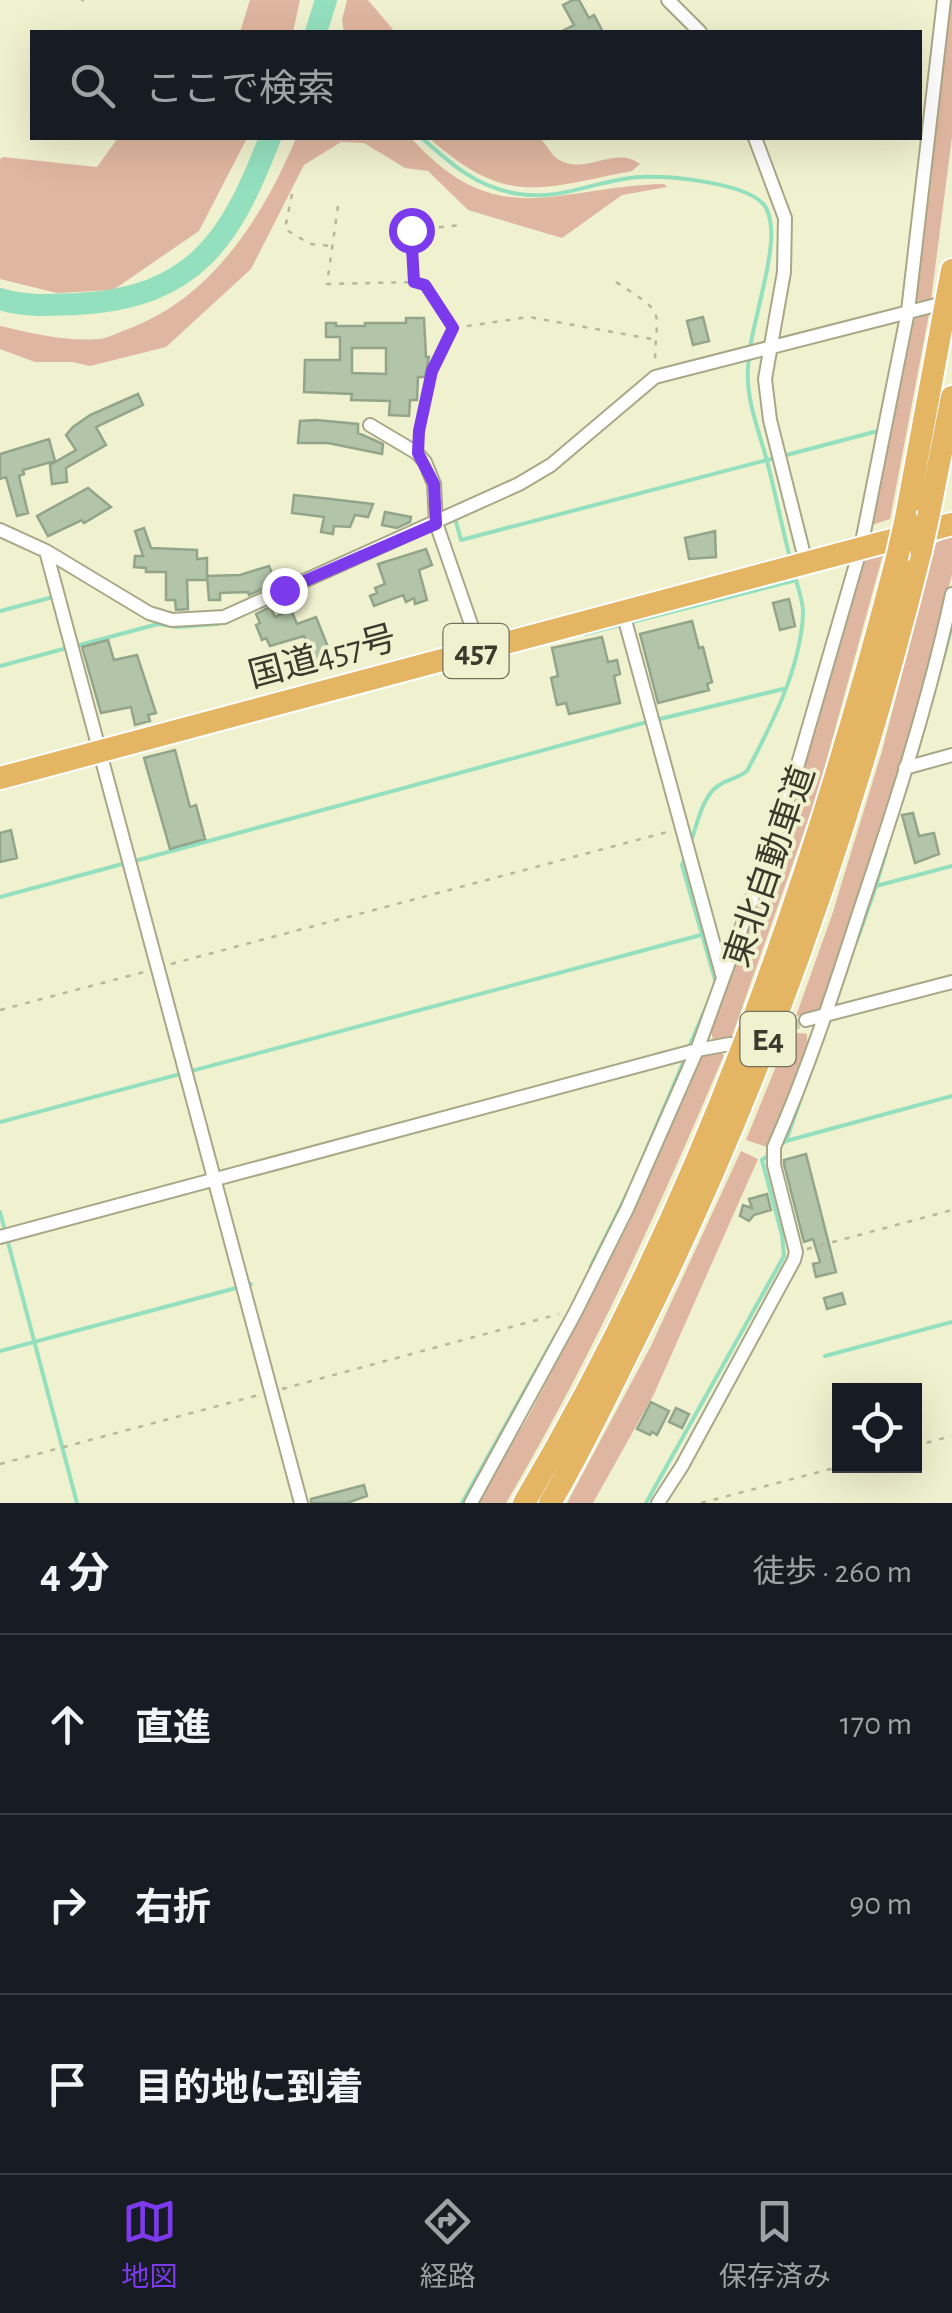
<!DOCTYPE html>
<html lang="ja">
<meta charset="utf-8">
<style>
body{margin:0;font-family:"Alegreya Sans","Noto Sans JP",sans-serif;background:#20242c;color:#f1f3f6}
.controls{position:absolute;right:30px;bottom:30px;display:grid;overflow:hidden;border-radius:0px;box-shadow:0 10px 40px #0002}
.controls button{width:90px;height:90px;display:grid;place-items:center;padding:0;border:0;border-bottom:2px solid #363941;background:#171b24;color:#f1f3f6;font:50px sans-serif}
.stop{position:absolute;width:30px;height:30px;margin:-22px;border:8px solid #7c3aed;border-radius:50%;background:#fff}
.stop.end{background:#7c3aed;border-color:#fff;box-shadow:0 2px 10px #0008}
.list{margin:0;padding:0;list-style:none}
h2{display:flex;justify-content:space-between;align-items:center;height:130px;margin:0;padding:0 40px;font-size:42px}
h2 small{font-size:32px;font-weight:400;color:#9ea1a6}
.list li{display:grid;grid-template-columns:65px 1fr auto;gap:30px;align-items:center;box-sizing:border-box;height:180px;padding:0 40px;border-top:2px solid #363941}
.list b{display:block;font-size:38px;white-space:nowrap}
.list em{font-size:32px;font-style:normal;color:#9ea1a6}
.icon{flex:none;width:55px;height:55px;fill:none;stroke:currentColor;stroke-width:2;stroke-linecap:round;stroke-linejoin:round}
.map{position:relative;flex:none;width:952px;height:1503px;overflow:hidden}
.search{position:absolute;background:#171b24;box-shadow:0 10px 40px #0002;left:30px;right:30px;top:30px;height:110px;display:flex;align-items:center;gap:25px;box-sizing:border-box;padding:0 35px;border-radius:0px;color:#9ea1a6;font-size:38px}
.sheet{height:670px;background:#171b24}
nav{display:flex;justify-content:space-around;align-items:center;box-sizing:border-box;height:140px;border-top:2px solid #363941;background:#171b24;font-size:28px;color:#9ea1a6}
nav a{display:grid;justify-items:center;gap:5px}
nav .on{color:#7c3aed}
.map>svg:first-child{display:block}
</style>
<div class="map">
<svg width="952" height="1503" viewBox="0 0 952 1503">
<rect width="100%" height="100%" fill="#f0f1cf"/>
<path fill="#dfb69f" d="M250 0H300L293 32H240Z
M347 0H368L395 32H344L342 20Z
M948 0H952V137L931 300 915 301Z
M118 138H247L199 231 113 290 57 293 0 279V159L3 157 97 167Z
M296 138H411C499 235 556 186 664 184L667 187 622 195 562 238 468 210 428 171 405 168 364 143 341 142 304 165 251 269 166 347 90 366 73 362H35L0 349V326C31 333 67 342 99 339 109 338 119 332 128 329 212 298 263 217 296 138Z
M429 138H540C545 143 550 152 555 157 583 179 614 144 640 164L632 171C539 189 507 207 429 138Z
M930 309 890 519 872 525 871 515 910 318Z
M952 535V574L939 628 900 770 822 1007 817 1013 796 1016 832 915 882 751 936 543Z
M885 547 817 795 731 1039 713 1040 711 1030 797 799 854 571 865 555Z
M790 1032 807 1034V1045L767 1147 746 1140Z
M717 1050 724 1055C659 1209 591 1359 506 1503H476L528 1417 629 1223 701 1054Z
M741 1151 758 1159 654 1394 593 1503H567L651 1346Z"/>
<g fill="none" stroke-linecap="round" stroke-linejoin="round">
<path stroke="#94e0be" stroke-width="4" d="M422 138C452 165 478 188 519 194 562 201 599 179 640 177 669 176 747 182 765 206 768 210 771 222 771 228 774 255 755 317 750 348
M749 358C743 396 759 429 768 465 776 496 782 527 790 558
M455 518 461 540 878 431
M0 611 53 597
M585 634 796 580
M76 646 158 624 178 627 218 624
M944 656 952 625
M0 666 67 648
M656 720 783 689
M690 845C696 828 702 796 718 786 727 779 737 779 747 771 772 724 800 669 803 615 804 603 798 589 795 576
M685 858 682 865 716 983
M135 861 647 722
M876 886 886 852
M0 897 126 863
M856 943 876 886 952 866
M689 1047 707 1005
M0 1122 701 935
M786 1141 801 1098
M780 1145 786 1141 952 1096
M633 1181 686 1056
M0 1212 77 1503
M591 1266 629 1190
M0 1351 251 1284
M825 1356 952 1322
M462 1503 557 1333
M646 1503 784 1256 782 1235 762 1160 769 1155"/>
<path stroke="#94e0be" stroke-width="22" d="M316 32 326 0
M0 299C26 307 49 305 76 304 195 298 231 239 270 138"/>
</g>
<path fill="#b2c5a9" stroke="#92a58a" stroke-width="2.5" fill-rule="evenodd" d="M573 0H579L589 18 594 15 603 32H560L574 25 563 5Z
M703 317 709 341 693 345 687 321Z
M406 318H424L426 357H429L425 377H418L417 400H410L409 416 389 415 390 401 351 400 352 394 304 392 305 360H340V337H326V323H336V326H365V323H406ZM352 348H386V374L352 373Z
M138 394 143 405 96 427 106 445 66 468 67 482 52 484 50 465 76 450 66 435 73 427 90 415Z
M316 420 358 424V433L383 444 382 454 328 443H298L300 421Z
M49 439 55 461 23 470 24 474 19 476 28 513 17 516 6 477 0 479V454Z
M88 488 111 507 84 523 82 520 48 536 37 516Z
M294 495 331 499 373 504 368 517 355 515 350 527 334 526 333 534 321 532 324 517 292 513Z
M385 512 411 517 410 522 397 528 382 525Z
M144 528 151 548 197 550V559L207 558V580H187L188 609 176 610 175 600H166V572H146V568L134 567 135 556H143L135 531Z
M715 531 716 557 689 559 685 538Z
M426 549 432 565 419 570 427 600 415 604 414 598 406 602 403 595 374 606 370 596 377 593 375 588 385 584 378 564Z
M269 566 276 583 249 595 248 592 220 593V600H209L207 576 240 575Z
M789 599 795 626 780 630 773 603Z
M270 607 275 617 291 610 297 624 316 617 332 657 316 664 304 636 270 646 266 638 262 640 256 625 260 623 256 614Z
M692 621 699 648 703 647 712 682 707 684 709 690 658 703 640 634Z
M602 637 608 662 617 660 620 674 614 676 620 703 569 714 566 703 557 705 551 678 558 676 552 648Z
M108 640 114 660 137 655 156 713 148 715 150 721 135 725 131 707 101 713 82 647Z
M175 750 190 807 196 805 205 839 170 849 144 758Z
M913 813 919 836 934 833 939 854 915 863 902 815Z
M11 830 17 858 0 862V833Z
M806 1154 836 1272 816 1277 813 1264 820 1262 813 1239 804 1242 784 1164V1160Z
M767 1194 771 1210 754 1215 749 1221 740 1216 743 1205 752 1208 749 1199Z
M842 1293 845 1304 827 1309 824 1298Z
M651 1402 669 1411 657 1435 652 1432 650 1435 637 1429Z
M676 1408 689 1414 682 1428 669 1422Z
M364 1485 367 1496 347 1503H311V1499Z"/>
<g fill="none" stroke-linecap="round" stroke-linejoin="round">
<path stroke="#cccdaf" stroke-width="12" stroke-dasharray="12 6" stroke-linecap="butt" d="M770 1032 806 1020"/>
<g stroke="#a8a888" stroke-width="16">
<path id="street" d="M668 0 700 32
M755 138 785 218 784 272 765 379 770 420 806 563
M370 425 417 453 425 462 434 484 436 523 480 650
M0 530 46 551 149 613 172 620 224 617 519 484 551 465 655 377 936 305
M46 551 301 1503
M623 613 723 978
M905 768 952 755
M806 1020 952 982
M0 1237 697 1050 730 1044
M471 1503 575 1313 627 1209 697 1050 787 802 861 547 908 311 944 0
M658 1503 682 1466 794 1260 796 1252 774 1165V1147C808 1070 834 990 860 910 895 806 929 701 952 594"/>
</g>
<g stroke="#fff" stroke-width="26">
<path id="highway" d="M929 513 952 397
M906 518 952 270
M0 778 952 524
M524 1503C698 1210 812 886 897 558
M550 1503C581 1451 607 1395 634 1341 761 1089 853 824 921 550"/>
</g>
<path stroke="#b6b79b" stroke-width="2.5" stroke-dasharray="5 8" stroke-linecap="butt" d="M81 0H84
M292 194 285 229 310 244 330 246
M338 206 327 284 415 282 425 285 453 328 433 371 419 437
M414 280 411 230 462 225
M616 282C670 317 655 307 655 365
M454 328 529 317 657 340
M171 964 671 831
M0 1010 144 972
M807 1249 952 1210
M282 1389 559 1314
M914 1446 952 1436
M0 1464 259 1395
M701 1503 842 1466"/>
<use href="#street" stroke="#fff" stroke-width="12"/>
<use href="#highway" stroke="#e4b563" stroke-width="22"/>
<g stroke="#fff" stroke-width="26" stroke-linecap="butt">
<path id="highway-bridge" d="M921 550 929 513
M897 558 906 518"/>
</g>
<use href="#highway-bridge" stroke="#e4b563" stroke-width="22"/>
</g>
<g fill="none" stroke-linecap="round" stroke-linejoin="round">
<path stroke="#7c3aed" stroke-width="12" d="M284 590 436 524 434 484 418 453 419 431 432 371 453 328 425 285 414 282 411 230"/>
</g>
<g text-anchor="middle" stroke-width="8" stroke-linejoin="round" paint-order="stroke">
<g fill="#f0f1cf" stroke="#71725e" stroke-width="2.5">
<rect x="443.5" y="624" width="65" height="54" rx="8"/>
<rect x="740.5" y="1012" width="55" height="54" rx="8"/>
</g>
<g font-size="32" font-weight="bold" fill="#3b3b2d">
<text x="476" y="662">457</text>
<text x="768" y="1050">E4</text>
</g>
<g font-size="35" fill="#3b3b2d" stroke="#f0f1cf">
<text transform="translate(322 656) rotate(-15)" y="12">国道457号</text>
<text transform="translate(769 866) rotate(-71)" y="12">東北自動車道</text>
</g>
</g>
</svg>
<div class="controls">
<button><svg class="icon" aria-label="locate" viewBox="0 0 24 24"><circle cx="12" cy="12" r="6"/><path d="M12 2v4M12 18v4M2 12h4M18 12h4"/></svg></button>
</div>
<div class="stop" style="left:411px;top:230px"></div>
<div class="stop end" style="left:284px;top:590px"></div>
<div class="search"><svg class="icon" aria-label="search" viewBox="0 0 24 24"><circle cx="10" cy="10" r="6"/><path d="M15 15l6 6"/></svg>ここで検索</div>
</div>
<section class="sheet">
<h2>4 分<small>徒歩 · 260 m</small></h2>
<ul class="list">
<li><svg class="icon" aria-label="ahead" viewBox="0 0 24 24"><path d="M12 20V5M6 11l6-6 6 6"/></svg><div><b>直進</b></div><em>170 m</em></li>
<li><svg class="icon" aria-label="right" viewBox="0 0 24 24"><path d="M7 20v-9h11M14 6l5 5-5 5"/></svg><div><b>右折</b></div><em>90 m</em></li>
<li><svg class="icon" aria-label="arrive" viewBox="0 0 24 24"><path d="M6 21V4h12l-3 4 3 4H6"/></svg><div><b>目的地に到着</b></div></li>
</ul>
</section>
<nav>
<a class="on"><svg class="icon" aria-label="map" viewBox="0 0 24 24"><path d="M3 6l6-2 6 2 6-2v14l-6 2-6-2-6 2zM9 4v14M15 6v14"/></svg>地図</a>
<a><svg class="icon" aria-label="directions" viewBox="0 0 24 24"><path d="M12 3l9 9-9 9-9-9zM9 14v-3h6M13 9l2 2-2 2"/></svg>経路</a>
<a><svg class="icon" aria-label="saved" viewBox="0 0 24 24"><path d="M7 4h10v16l-5-4-5 4z"/></svg>保存済み</a>
</nav>
